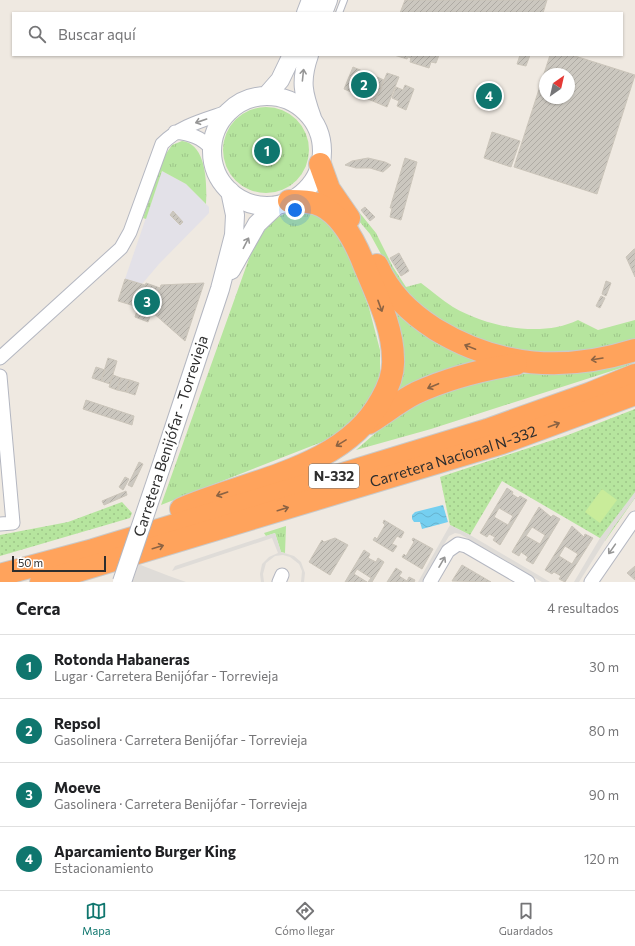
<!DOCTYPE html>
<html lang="es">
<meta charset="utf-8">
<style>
body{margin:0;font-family:Commissioner,sans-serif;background:#f6f6f6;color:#202124}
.compass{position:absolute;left:539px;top:68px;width:36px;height:36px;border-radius:50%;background:#fff;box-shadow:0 1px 3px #0004;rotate:34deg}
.scale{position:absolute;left:12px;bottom:10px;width:94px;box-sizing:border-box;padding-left:4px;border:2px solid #2e2e2e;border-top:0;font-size:11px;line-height:14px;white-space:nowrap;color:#2e2e2e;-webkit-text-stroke:3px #fff;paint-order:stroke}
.you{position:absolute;left:295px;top:210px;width:14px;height:14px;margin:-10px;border:3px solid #fff;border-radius:50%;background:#1a73e8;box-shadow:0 0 0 6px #1a73e833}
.badge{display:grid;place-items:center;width:26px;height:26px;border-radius:50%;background:#0f766e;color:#fff;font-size:13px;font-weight:700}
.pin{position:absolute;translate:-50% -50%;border:2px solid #fff;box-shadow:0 1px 4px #0006}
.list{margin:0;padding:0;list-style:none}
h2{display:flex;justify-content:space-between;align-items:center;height:52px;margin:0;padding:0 16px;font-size:17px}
h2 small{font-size:13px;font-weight:400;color:#757577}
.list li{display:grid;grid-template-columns:26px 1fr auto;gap:12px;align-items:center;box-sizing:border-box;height:64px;padding:0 16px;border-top:1px solid #e0e0e0}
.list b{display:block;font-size:15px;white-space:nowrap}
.list p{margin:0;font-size:13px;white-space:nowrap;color:#757577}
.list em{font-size:13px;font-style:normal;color:#757577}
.icon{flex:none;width:22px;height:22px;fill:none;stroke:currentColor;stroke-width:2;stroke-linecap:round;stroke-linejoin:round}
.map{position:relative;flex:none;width:635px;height:582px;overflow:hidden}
.search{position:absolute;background:#fff;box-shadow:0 1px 3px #0004;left:12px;right:12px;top:12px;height:44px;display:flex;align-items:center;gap:10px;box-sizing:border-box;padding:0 14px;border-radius:0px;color:#757577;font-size:15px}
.sheet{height:308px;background:#fff}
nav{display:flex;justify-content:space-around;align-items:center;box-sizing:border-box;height:56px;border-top:1px solid #e0e0e0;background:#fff;font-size:11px;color:#757577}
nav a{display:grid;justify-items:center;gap:2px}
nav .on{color:#0f766e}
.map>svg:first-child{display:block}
</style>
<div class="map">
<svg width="635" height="582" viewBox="0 0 635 582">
<defs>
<pattern id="grass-tufts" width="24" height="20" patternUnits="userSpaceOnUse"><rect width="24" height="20" fill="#b6e59e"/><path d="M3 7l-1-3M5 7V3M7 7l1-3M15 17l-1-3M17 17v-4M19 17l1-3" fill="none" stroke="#9dc588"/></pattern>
<pattern id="park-dots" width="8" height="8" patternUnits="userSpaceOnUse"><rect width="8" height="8" fill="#b6e59e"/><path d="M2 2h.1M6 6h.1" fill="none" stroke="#9dc588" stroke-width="1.8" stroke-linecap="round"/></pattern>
<pattern id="water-waves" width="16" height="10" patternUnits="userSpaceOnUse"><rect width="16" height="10" fill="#75cff0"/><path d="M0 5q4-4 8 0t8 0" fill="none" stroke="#66b2ce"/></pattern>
<pattern id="building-hatch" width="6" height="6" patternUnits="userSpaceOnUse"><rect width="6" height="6" fill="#cbc7bf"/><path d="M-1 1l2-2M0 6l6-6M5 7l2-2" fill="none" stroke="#afaba4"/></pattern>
</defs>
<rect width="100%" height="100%" fill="#efe9e1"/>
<path fill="#e3e1e8" d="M162 171 186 184 209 207V213L159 264 142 284 125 279Z"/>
<path fill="url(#grass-tufts)" d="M223 150a43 43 0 1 1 86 0a43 43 0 1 1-86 0Z
M182 141C207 144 207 185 206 204L186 184 162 171 146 219 143 218 163 158 172 145Z
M346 196 376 233 393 267 406 287 421 283C432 291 442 300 453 307 487 327 541 338 578 320L598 330 635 320V341L586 353H525L466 337 414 304 387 265 370 234 348 208Z
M293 210 313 211 334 225 354 267 369 308 380 350V373L373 396 351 424 327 440 161 505 251 253C260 234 272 217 293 210Z
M388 297 490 361 395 398Z
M635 357V362L624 367 431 429 356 450 395 416 447 388 517 374 545 373Z
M286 526 285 553 281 552 275 533 266 536 264 533Z"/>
<path fill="url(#park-dots)" d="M635 409V498L605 541 502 481 470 535 450 525 440 477 568 435Z
M122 502 132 513 130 518 0 556V535L68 522Z"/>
<path fill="#c9ec9a" d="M602 489 617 500 600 523 585 512Z"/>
<path fill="#dfdcd8" d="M635 492V498L613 528 579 582H574L600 538Z
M450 525 470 535 550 582H542L460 534 455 533 449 536 422 582H418Z
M275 533 281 552 294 556 301 562 305 573 304 582H301L302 571 299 564 290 557 283 555 275 556 266 563 263 574 264 582H261L260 574 262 564 269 557 278 553 272 538 172 571 175 566Z
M138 564 169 576 186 582H132Z"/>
<path fill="url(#water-waves)" d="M443 505 448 522 422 529 420 522H414L412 519V515L415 512Z"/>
<path fill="url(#building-hatch)" stroke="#cbc5ba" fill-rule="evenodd" d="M405 0H547L543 13H400Z
M394 55H439L436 63 431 62 429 68 410 62 411 58 408 57 407 59Z
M520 55H530L526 66 517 64Z
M550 55H572L635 75 597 194 514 167ZM545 74H569V98H545Z
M353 67 384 80 375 102 344 89Z
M387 73 399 77 387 107 375 102Z
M405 85 414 89 406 110 397 106 399 101 392 98 396 87 403 90Z
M492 132 520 141 511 167 484 158Z
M368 158 385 162 391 165 383 172 370 168H356L345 165 352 161Z
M405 158 417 162 401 220 390 217 392 208H390Z
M365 207 375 217 370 221 361 210Z
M173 211 183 222 180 225 170 215Z
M634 249H635V277L626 257Z
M399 253 409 271 401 276 390 258Z
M125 279 145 285 138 307 118 301Z
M606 281 611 283 606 296 602 294Z
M146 283 160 288 148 322 135 317Z
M204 283 185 341 152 312 161 285Z
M601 296 605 298 600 308 596 306Z
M108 358 117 361 110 384 101 381Z
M96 367 105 370 101 381 92 378Z
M113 375 121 378 117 390 109 387Z
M121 378 130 380 126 392 117 390Z
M130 380 139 383 135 395 126 392Z
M86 400 134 416 132 425 83 409Z
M139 462 143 464 132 487 128 485Z
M125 477 129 479 123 490 119 487Z
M507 488 513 492 512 494 518 498 520 496 527 500 500 545 493 540 495 537 489 534 487 537 480 533ZM499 508 513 516 508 525 494 517Z
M126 491 127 495 104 505 102 501Z
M539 507 551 517 553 515 560 519 533 564 526 560 528 557 521 552 519 556 512 552ZM532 527 545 535 540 544 526 536Z
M384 520 404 532 401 538 397 536 392 544 397 546 393 552 373 540 375 537 377 539 385 525 383 523Z
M572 526 584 537 585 534 593 538 565 582 559 579 561 576 554 572 552 574 545 570ZM565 546 578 554 572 564 559 556Z
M335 538 348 545 330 575 309 562 322 540 324 542Z
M413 538 433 549 422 569 402 557 404 554 406 556 414 542 412 540Z
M364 550 370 554 368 558 376 562 378 558 384 562 372 582H368L371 578 357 569 354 574 367 582H345Z
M462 565 491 582 452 581Z
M635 566V580L627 573Z
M396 568 402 572 399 576 407 581 409 577 415 580 414 582H387Z"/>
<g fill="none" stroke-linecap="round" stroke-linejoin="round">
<g stroke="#b4b7c1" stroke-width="8">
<path id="lane" d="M339 13 344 0"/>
</g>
<g stroke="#b4b7c1" stroke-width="15">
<path id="street" d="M175 132C191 134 201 137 212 149
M0 358 121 248 130 232 162 144C179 126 204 120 227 112
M0 376 13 523 0 524
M279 582 282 575
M430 582 448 551 458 544 466 546 528 582
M591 582 635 518"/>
</g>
<g stroke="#b4b7c1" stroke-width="20">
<path id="secondary" d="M306 13 311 0
M323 13 328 0
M309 55C300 81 303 93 312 118
M266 96 280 80 292 55
M212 151a55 55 0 1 1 110 0a55 55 0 1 1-110 0Z
M231 270 257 224 277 205
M164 458 220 289 234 235 235 215 230 191"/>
</g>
<g stroke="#c9c9c9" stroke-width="24">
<g id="highway">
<path d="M320 164 329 189 349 218"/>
<path d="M377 265C390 294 409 312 435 329 499 368 565 372 635 350"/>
<path d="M369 423C385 413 400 401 416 393 448 378 481 370 516 364"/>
<path d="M181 509C247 480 344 469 381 400 388 388 394 373 393 359 393 328 377 296 365 267 357 246 343 217 322 206 312 201 300 201 289 201"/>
<path d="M0 575 93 550 487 430 591 393 635 375"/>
<path id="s1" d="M41 582 502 443 635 394"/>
</g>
</g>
<use href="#lane" stroke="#fff" stroke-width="6"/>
<use href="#street" stroke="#fff" stroke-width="13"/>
<use href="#secondary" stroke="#fff" stroke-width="18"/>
<use href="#highway" stroke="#ffa35c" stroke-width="22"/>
<g stroke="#b4b7c1" stroke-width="20" stroke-linecap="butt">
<path id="secondary-bridge" d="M122 582 164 458"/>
</g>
<use href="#secondary-bridge" stroke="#fff" stroke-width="18"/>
</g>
<defs><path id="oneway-shaft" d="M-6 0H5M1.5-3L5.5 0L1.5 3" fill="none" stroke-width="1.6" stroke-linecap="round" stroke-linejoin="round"/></defs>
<g stroke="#969696">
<use href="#oneway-shaft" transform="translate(303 75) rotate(-84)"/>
<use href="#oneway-shaft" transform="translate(201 121) rotate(161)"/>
<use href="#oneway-shaft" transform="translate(246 243) rotate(-63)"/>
<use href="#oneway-shaft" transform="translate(612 549) rotate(125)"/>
<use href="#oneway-shaft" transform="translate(442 562) rotate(-60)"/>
</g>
<g stroke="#8c6343">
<use href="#oneway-shaft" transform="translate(380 306) rotate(70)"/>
<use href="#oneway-shaft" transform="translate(470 347) rotate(-158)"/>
<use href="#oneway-shaft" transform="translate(597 359) rotate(171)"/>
<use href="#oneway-shaft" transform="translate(433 386) rotate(157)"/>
<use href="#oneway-shaft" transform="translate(554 425) rotate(-20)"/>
<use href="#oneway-shaft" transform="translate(341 443) rotate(148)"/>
<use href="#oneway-shaft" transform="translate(222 494) rotate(161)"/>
<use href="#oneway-shaft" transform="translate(283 509) rotate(-17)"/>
<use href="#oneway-shaft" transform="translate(158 547) rotate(-17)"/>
</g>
<g text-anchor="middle" stroke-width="4" stroke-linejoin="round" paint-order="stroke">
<rect fill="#fff" stroke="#6d6d6d" stroke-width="1" x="309" y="464" width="50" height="24" rx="3"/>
<g font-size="14" font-weight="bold" fill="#2e2e2e">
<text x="334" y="481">N-332</text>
</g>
<g font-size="15" fill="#2e2e2e" stroke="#fff">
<text transform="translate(171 436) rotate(-72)" y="5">Carretera Benijófar - Torrevieja</text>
<text dy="5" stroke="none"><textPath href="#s1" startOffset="431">Carretera Nacional N-332</textPath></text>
</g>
</g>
</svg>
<svg class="compass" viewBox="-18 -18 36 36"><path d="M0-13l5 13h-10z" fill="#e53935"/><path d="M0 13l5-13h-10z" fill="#757577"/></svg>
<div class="scale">50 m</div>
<div class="you"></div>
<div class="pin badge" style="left:267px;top:151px">1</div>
<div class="pin badge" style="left:364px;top:85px">2</div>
<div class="pin badge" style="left:147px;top:302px">3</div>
<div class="pin badge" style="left:489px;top:96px">4</div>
<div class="search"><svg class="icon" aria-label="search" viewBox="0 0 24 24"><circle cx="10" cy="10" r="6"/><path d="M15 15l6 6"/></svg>Buscar aquí</div>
</div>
<section class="sheet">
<h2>Cerca<small>4 resultados</small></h2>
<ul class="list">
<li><span class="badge">1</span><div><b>Rotonda Habaneras</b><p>Lugar · Carretera Benijófar - Torrevieja</p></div><em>30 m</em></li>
<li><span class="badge">2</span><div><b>Repsol</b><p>Gasolinera · Carretera Benijófar - Torrevieja</p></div><em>80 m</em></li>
<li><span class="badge">3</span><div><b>Moeve</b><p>Gasolinera · Carretera Benijófar - Torrevieja</p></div><em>90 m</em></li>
<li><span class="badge">4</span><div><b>Aparcamiento Burger King</b><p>Estacionamiento</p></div><em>120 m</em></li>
</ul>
</section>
<nav>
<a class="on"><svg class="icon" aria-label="map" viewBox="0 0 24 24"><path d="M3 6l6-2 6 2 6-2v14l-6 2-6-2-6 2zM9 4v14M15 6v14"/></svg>Mapa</a>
<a><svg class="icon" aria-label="directions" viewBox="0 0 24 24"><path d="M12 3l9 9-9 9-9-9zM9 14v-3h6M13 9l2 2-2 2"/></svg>Cómo llegar</a>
<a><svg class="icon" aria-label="saved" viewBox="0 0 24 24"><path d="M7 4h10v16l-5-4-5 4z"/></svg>Guardados</a>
</nav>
